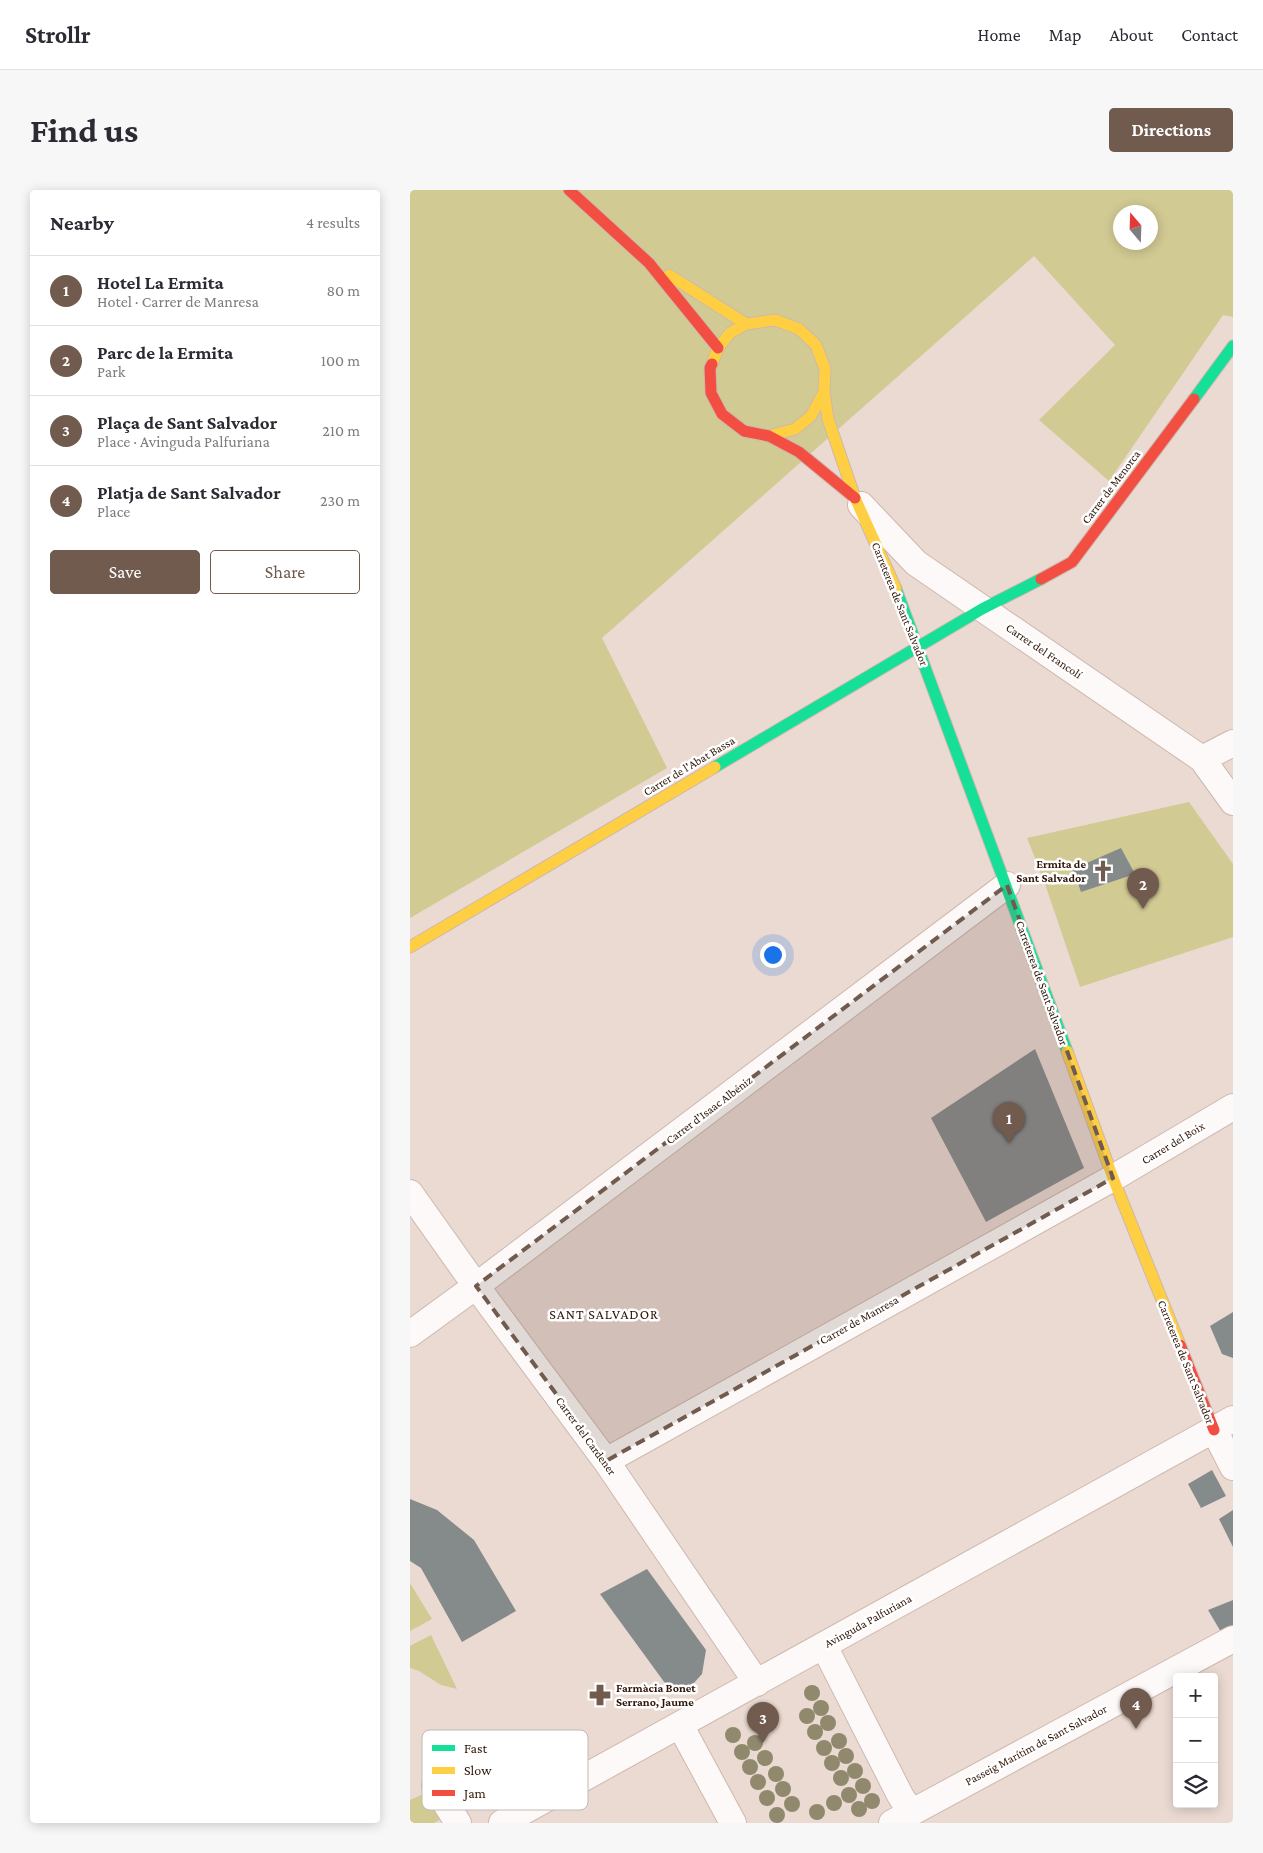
<!DOCTYPE html>
<meta charset="utf-8">
<style>
body{margin:0;font-family:"Crimson Pro",serif;background:#f7f7f7;color:#2b2b33}
.controls{position:absolute;right:15px;bottom:15px;display:grid;overflow:hidden;border-radius:5px;box-shadow:0 2px 12px #0003}
.controls button{width:45px;height:45px;display:grid;place-items:center;padding:0;border:0;border-bottom:1px solid #e1e1e2;background:#fff;color:#2b2b33;font:25px sans-serif}
.compass{position:absolute;left:703px;top:15px;width:45px;height:45px;border-radius:50%;background:#fff;box-shadow:0 2px 12px #0003;rotate:341deg}
.you{position:absolute;left:362px;top:764px;width:18px;height:18px;margin:-12px;border:4px solid #fff;border-radius:50%;background:#1a73e8;box-shadow:0 0 0 8px #1a73e833}
.badge{display:grid;place-items:center;width:32px;height:32px;border-radius:50%;background:#715a4e;color:#fff;font-size:16px;font-weight:700}
.pin{position:absolute;translate:-50% -41px;filter:drop-shadow(0 1px 2px #0008)}
.pin::after{content:'';position:absolute;top:26px;width:18px;height:15px;background:inherit;clip-path:polygon(0 0,100% 0,50% 100%)}
.list{margin:0;padding:0;list-style:none}
h2{display:flex;justify-content:space-between;align-items:center;height:65px;margin:0;padding:0 20px;font-size:21px}
h2 small{font-size:16px;font-weight:400;color:#7c7c81}
.list li{display:grid;grid-template-columns:32px 1fr auto;gap:15px;align-items:center;box-sizing:border-box;height:70px;padding:0 20px;border-top:1px solid #e1e1e2}
.list b{display:block;font-size:19px;white-space:nowrap}
.list p{margin:0;font-size:16px;white-space:nowrap;color:#7c7c81}
.list em{font-size:16px;font-style:normal;color:#7c7c81}
.actions{display:flex;gap:10px;padding:15px 20px}
.actions a{flex:1;padding:11px 0;border:1px solid #715a4e;border-radius:5px;text-align:center;font-size:18px;color:#715a4e}
.actions .main{background:#715a4e;color:#fff}
.icon{flex:none;width:28px;height:28px;fill:none;stroke:currentColor;stroke-width:2;stroke-linecap:round;stroke-linejoin:round}
.map{position:relative;flex:none;width:823px;height:1633px;overflow:hidden;border-radius:5px}
header{display:flex;align-items:center;gap:30px;box-sizing:border-box;height:70px;padding:0 25px;background:#fff;border-bottom:1px solid #e1e1e2}
header strong{font-size:24px}
nav{display:flex;gap:28px;margin-inline-start:auto;font-size:18px}
.intro{display:flex;align-items:center;justify-content:space-between;box-sizing:border-box;height:120px;padding:0 30px}
h1{margin:0;font-size:35px}
.button{padding:12px 22px;border-radius:5px;background:#715a4e;color:#fff;font-size:18px;font-weight:700}
main{display:flex;gap:30px;padding:0 30px}
aside{flex:1;background:#fff;border-radius:5px;box-shadow:0 2px 12px #0003}
.map>svg:first-child{display:block}
</style>
<header>
<strong>Strollr</strong>
<nav><a>Home</a><a>Map</a><a>About</a><a>Contact</a></nav>
</header>
<div class="intro"><h1>Find us</h1><a class="button">Directions</a></div>
<main>
<aside>
<h2>Nearby<small>4 results</small></h2>
<ul class="list">
<li><span class="badge">1</span><div><b>Hotel La Ermita</b><p>Hotel · Carrer de Manresa</p></div><em>80 m</em></li>
<li><span class="badge">2</span><div><b>Parc de la Ermita</b><p>Park</p></div><em>100 m</em></li>
<li><span class="badge">3</span><div><b>Plaça de Sant Salvador</b><p>Place · Avinguda Palfuriana</p></div><em>210 m</em></li>
<li><span class="badge">4</span><div><b>Platja de Sant Salvador</b><p>Place</p></div><em>230 m</em></li>
</ul>
<div class="actions"><a class="main">Save</a><a>Share</a></div>
</aside>
<div class="map">
<svg width="823" height="1633" viewBox="0 0 823 1633">
<rect width="100%" height="100%" fill="#eadad2"/>
<path fill="#d2ca93" fill-rule="evenodd" d="M0 0H823V127L813 125 699 291 629 230 705 155 624 66 192 448 257 578 0 728ZM710 22H740V52H710Z
M779 612 823 674V747L670 797 634 691 617 648Z
M0 1393 22 1429 0 1441Z
M21 1445 47 1499 31 1495 9 1481 0 1478V1456Z
M69 1539 101 1590 24 1633H0V1610L58 1584Z"/>
<path fill="#858a8b" d="M711 658 725 684 671 702 663 679Z
M625 859 674 978 576 1032 521 928Z
M823 1122V1168L812 1164 800 1136Z
M802 1280 816 1306 791 1318 778 1294Z
M0 1309 27 1320 64 1350 106 1421 52 1452 11 1378 0 1371Z
M823 1320V1357L809 1329Z
M237 1379 296 1460 292 1484 283 1494 260 1500 190 1404Z
M823 1410V1437L811 1442 798 1420Z"/>
<g fill="none" stroke-linecap="round" stroke-linejoin="round">
<g stroke="#cdb8ae" stroke-width="28">
<path id="street" d="M451 315 506 373 792 569 823 612
M792 569 823 553
M0 1003 66 1096 196 1271 347 1493
M0 1144 66 1096 597 695
M804 1240 823 1277
M196 1271 703 988 823 917
M414 1456 490 1605 501 1623
M270 1535 323 1633
M25 1596 48 1633
M92 1633 823 1229
M482 1633 823 1449"/>
</g>
<g stroke="#cdb8ae" stroke-width="13">
<path id="fast" d="M784 209 823 156
M486 399 657 861
M305 577 572 419 631 389"/>
</g>
<g stroke="#cdb8ae" stroke-width="13">
<path id="slow" d="M259 85 336 134
M302 174 308 158 320 143 336 134 365 130 389 139 406 155 415 179 414 202 401 226 385 239 359 246
M414 202 418 229 445 308 486 399
M0 757 305 577
M657 861 703 988 770 1155"/>
</g>
<g stroke="#cdb8ae" stroke-width="13">
<path id="jam" d="M159 0 239 73 308 158
M302 174 300 178 301 203 312 224 334 241 359 246 389 262 445 308
M631 389 662 372 784 209
M770 1155 804 1240"/>
</g>
<use href="#street" stroke="#fcf9f8" stroke-width="26"/>
<use href="#fast" stroke="#16e098" stroke-width="11"/>
<use href="#slow" stroke="#ffcf43" stroke-width="11"/>
<use href="#jam" stroke="#f24e42" stroke-width="11"/>
</g>
<g fill="#90896e">
<circle cx="402" cy="1503" r="8"/>
<circle cx="411" cy="1518" r="8"/>
<circle cx="397" cy="1526" r="8"/>
<circle cx="418" cy="1533" r="8"/>
<circle cx="405" cy="1542" r="8"/>
<circle cx="323" cy="1545" r="8"/>
<circle cx="429" cy="1551" r="8"/>
<circle cx="345" cy="1553" r="8"/>
<circle cx="414" cy="1558" r="8"/>
<circle cx="332" cy="1562" r="8"/>
<circle cx="436" cy="1566" r="8"/>
<circle cx="355" cy="1568" r="8"/>
<circle cx="422" cy="1573" r="8"/>
<circle cx="340" cy="1577" r="8"/>
<circle cx="445" cy="1581" r="8"/>
<circle cx="366" cy="1584" r="8"/>
<circle cx="431" cy="1588" r="8"/>
<circle cx="348" cy="1592" r="8"/>
<circle cx="453" cy="1596" r="8"/>
<circle cx="373" cy="1599" r="8"/>
<circle cx="439" cy="1605" r="8"/>
<circle cx="357" cy="1608" r="8"/>
<circle cx="462" cy="1611" r="8"/>
<circle cx="424" cy="1613" r="8"/>
<circle cx="382" cy="1614" r="8"/>
<circle cx="449" cy="1619" r="8"/>
<circle cx="407" cy="1622" r="8"/>
<circle cx="367" cy="1625" r="8"/>
</g>
<path fill="#715a4e" fill-opacity="0.2" stroke="#715a4e" stroke-width="4" stroke-dasharray="10 6" stroke-linejoin="round" d="M597 695 703 988 196 1271 66 1096Z"/>
<defs>
<g id="church-bare" transform="scale(1.725)"><path d="M-1.2-6h2.4v3.5h3.3v2.4h-3.3V6h-2.4V-.1h-3.3v-2.4h3.3Z" fill="#715a4e" stroke="#fff" stroke-width="2.5" paint-order="stroke"/></g>
<g id="pharmacy-bare" transform="scale(1.725)"><path d="M-2-6h4v4h4v4h-4v4h-4v-4h-4v-4h4Z" fill="#715a4e" stroke="#fff" stroke-width="2.5" paint-order="stroke"/></g>
</defs>
<g fill-rule="evenodd">
<use href="#church-bare" x="693" y="681"/>
<use href="#pharmacy-bare" x="190" y="1505"/>
</g>
<g text-anchor="middle" stroke-width="5" stroke-linejoin="round" paint-order="stroke">
<g font-size="12" fill="#301507" stroke="#fff">
<text transform="translate(701 297) rotate(-53)" y="4">Carrer de Menorca</text>
<text transform="translate(490 414) rotate(68)" y="4">Carreterea de Sant Salvador</text>
<text transform="translate(634 461) rotate(34)" y="4">Carrer del Francolí</text>
<text transform="translate(279 576) rotate(-31)" y="4">Carrer de l'Abat Bassa</text>
<text transform="translate(632 793) rotate(70)" y="4">Carreterea de Sant Salvador</text>
<text transform="translate(299 920) rotate(-37)" y="4">Carrer d'Isaac Albéniz</text>
<text transform="translate(763 953) rotate(-31)" y="4">Carrer del Boix</text>
<text transform="translate(449 1130) rotate(-29)" y="4">Carrer de Manresa</text>
<text transform="translate(776 1172) rotate(68)" y="4">Carreterea de Sant Salvador</text>
<text transform="translate(176 1246) rotate(54)" y="4">Carrer del Cardener</text>
<text transform="translate(458 1431) rotate(-29)" y="4">Avinguda Palfuriana</text>
<text transform="translate(626 1555) rotate(-28)" y="4">Passeig Marítim de Sant Salvador</text>
</g>
<g font-size="12" font-weight="bold" fill="#301507" stroke="#fff" text-anchor="end">
<text x="676" y="678">Ermita de<tspan x="676" dy="14">Sant Salvador</tspan></text>
<text x="206" y="1502" text-anchor="start">Farmàcia Bonet<tspan x="206" dy="14">Serrano, Jaume</tspan></text>
</g>
<g font-size="14" letter-spacing="1" fill="#301507" stroke="#fff">
<text x="194" y="1129">SANT SALVADOR</text>
</g>
</g>
<rect x="12" y="1540" width="166" height="80" rx="8" fill="#fff" stroke="#c1b9b5" stroke-width="1"/>
<rect x="22" y="1555" width="23" height="6" fill="#16e098"/>
<rect x="22" y="1577" width="23" height="7" fill="#ffcf43"/>
<rect x="22" y="1600" width="23" height="6" fill="#f24e42"/>
<g font-size="14" fill="#301507">
<text x="54" y="1563">Fast</text>
<text x="54" y="1585">Slow</text>
<text x="54" y="1608">Jam</text>
</g>
</svg>
<div class="controls">
<button>+</button>
<button>−</button>
<button><svg class="icon" aria-label="layers" viewBox="0 0 24 24"><path d="M12 4l9 5-9 5-9-5zM3 14l9 5 9-5"/></svg></button>
</div>
<svg class="compass" viewBox="-18 -18 36 36"><path d="M0-13l5 13h-10z" fill="#e53935"/><path d="M0 13l5-13h-10z" fill="#7c7c81"/></svg>
<div class="you"></div>
<div class="pin badge" style="left:599px;top:953px">1</div>
<div class="pin badge" style="left:733px;top:719px">2</div>
<div class="pin badge" style="left:353px;top:1553px">3</div>
<div class="pin badge" style="left:726px;top:1539px">4</div>
</div>
</main>
